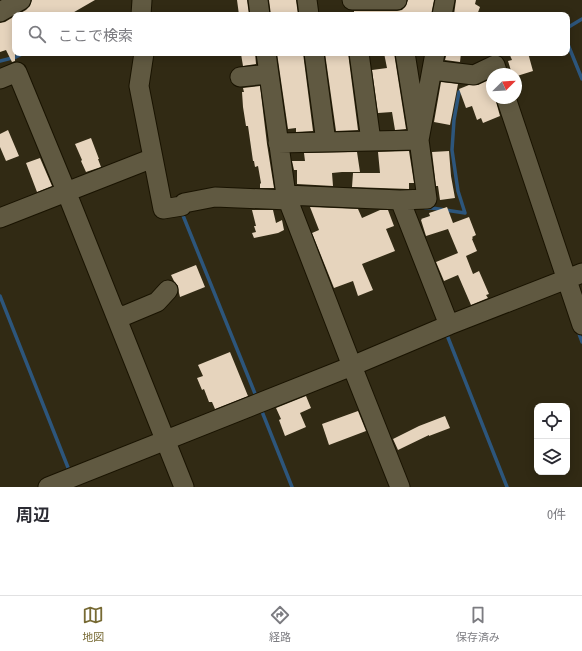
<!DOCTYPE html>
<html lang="ja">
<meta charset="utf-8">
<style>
body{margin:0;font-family:"Asap Condensed","Noto Sans JP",sans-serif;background:#f7f7f7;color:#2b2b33}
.controls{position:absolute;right:12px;bottom:12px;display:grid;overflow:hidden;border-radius:8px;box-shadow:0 2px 10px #0003}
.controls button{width:36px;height:36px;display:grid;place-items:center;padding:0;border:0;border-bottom:1px solid #e1e1e2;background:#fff;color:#2b2b33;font:20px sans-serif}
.compass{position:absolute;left:486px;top:68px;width:36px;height:36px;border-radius:50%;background:#fff;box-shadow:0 2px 10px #0003;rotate:66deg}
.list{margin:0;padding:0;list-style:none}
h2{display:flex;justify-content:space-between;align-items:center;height:52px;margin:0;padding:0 16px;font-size:17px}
h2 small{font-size:13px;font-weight:400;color:#7c7c81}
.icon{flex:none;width:22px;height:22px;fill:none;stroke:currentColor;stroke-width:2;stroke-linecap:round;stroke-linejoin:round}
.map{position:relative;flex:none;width:582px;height:487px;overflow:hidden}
.search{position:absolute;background:#fff;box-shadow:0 2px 10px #0003;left:12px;right:12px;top:12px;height:44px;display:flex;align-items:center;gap:10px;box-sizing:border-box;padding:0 14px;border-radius:8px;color:#7c7c81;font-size:15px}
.sheet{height:108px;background:#fff}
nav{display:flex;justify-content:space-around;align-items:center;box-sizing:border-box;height:56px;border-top:1px solid #e1e1e2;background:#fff;font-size:11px;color:#7c7c81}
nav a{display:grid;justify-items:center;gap:2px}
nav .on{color:#776a34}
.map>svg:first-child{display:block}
</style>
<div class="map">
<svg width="582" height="487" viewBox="0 0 582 487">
<rect width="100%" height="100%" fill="#312a14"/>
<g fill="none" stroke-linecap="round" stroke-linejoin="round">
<path stroke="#2d567c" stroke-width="3.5" d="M567 28 582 19
M567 42 582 79
M0 61 16 57 24 53
M425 208H432L465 213 458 191 452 150 454 120 459 92
M182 213 256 396
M0 296 69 470
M578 331 582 342
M447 335 507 487
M261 409 292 487"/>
</g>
<path fill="#e6d4bd" d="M32 0H95L69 15H17L26 10 30 6Z
M237 0H247L249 15H239Z
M269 0H296L298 15H271Z
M408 0H434L431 15H354V11H397L402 10 406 6Z
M456 0H476L475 4 480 7 477 15H454Z
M15 16V61L12 62 6 50 0 52V23L5 22Z
M252 53H255L256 64 243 66 241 54Z
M277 53H288L289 55 303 53 313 131 296 132V128L288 129Z
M325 53H348L358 130 336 131Z
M384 53H394L406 129 395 130 392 112 378 113 372 70 387 68Z
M447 53H461L460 62 445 60Z
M509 53H528L533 71 517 76 516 74H512L508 61 512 60Z
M489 80 492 83V98H495L500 116 483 123 481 118 477 120 472 106 466 108 459 89 469 85H478Z
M441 82 458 84 450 125 434 122Z
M260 86 267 144 274 188H260V184L261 183 258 166 255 167 254 161H253L248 126H246L243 107 242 92H244L243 88Z
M8 130 19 156 6 161 0 147V134Z
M91 138 99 159H98L101 167 86 172 81 161 82 160 75 144Z
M409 151 414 183H409V189L352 187 353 173H380L378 152Z
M449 151 451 176 455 198 440 200 438 186H436L432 152Z
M357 152 360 172H342L332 173 333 186 297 184V170H294L292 161H305L304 153Z
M40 158 52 186 37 192 26 163Z
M310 207 358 209 362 218 380 210H388L394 226 386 229 395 251 362 264 373 290 358 296 353 281 334 288 312 233 319 230Z
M447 207 453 223 469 217 476 235 472 237 473 238 472 239 477 251 466 256 473 274 479 271 489 294 486 295 488 298 471 305 458 275 444 281 436 262 458 253 448 229 426 236 421 220H422L421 219 430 216 429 213Z
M252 210H273L276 223 282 220 284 230 278 233 254 238 252 233 256 232 254 226H256Z
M196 265 205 287 180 297 179 293 178 286 174 281 171 275Z
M230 352 248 396 215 409 212 402H209L204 389 202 390 197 378 203 376 198 365Z
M306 396 311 408 300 413 306 427 285 436 279 420 281 419 276 408Z
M358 411 366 431 329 445 322 424Z
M445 416 450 428 429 436V435L398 450 393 439 419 426Z"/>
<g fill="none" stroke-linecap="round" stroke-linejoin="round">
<g stroke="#191300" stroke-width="21">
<path id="minor" d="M258 0 260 15
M307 0 309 15
M352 0H397
M0 12 21 0
M141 15 142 0
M442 15 445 0
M144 53 139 86 163 209 182 206 184 203 215 197 288 200
M266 53 286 195 352 366 400 487
M314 53 326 142
M359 53 371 141
M432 70 474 75 495 65 498 74
M240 77 269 74
M0 79 17 72 66 191 184 487
M506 98 582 325
M278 143 419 140 405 53
M286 195 400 200 427 199 419 140 435 53
M400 200 449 325
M0 218 153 158
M116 316 126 315 157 302 168 290
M48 487 352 366 449 325 582 273"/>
</g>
<use href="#minor" stroke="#605941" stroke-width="19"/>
</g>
</svg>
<div class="controls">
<button><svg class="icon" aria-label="locate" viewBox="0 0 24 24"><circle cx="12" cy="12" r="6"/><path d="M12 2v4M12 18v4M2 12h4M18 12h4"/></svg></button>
<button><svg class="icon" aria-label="layers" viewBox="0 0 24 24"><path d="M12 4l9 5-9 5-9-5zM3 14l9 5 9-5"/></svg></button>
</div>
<svg class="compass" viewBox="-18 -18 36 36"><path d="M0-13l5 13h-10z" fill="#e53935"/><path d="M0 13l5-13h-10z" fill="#7c7c81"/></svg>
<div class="search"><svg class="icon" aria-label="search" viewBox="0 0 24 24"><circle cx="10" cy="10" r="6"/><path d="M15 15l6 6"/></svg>ここで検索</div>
</div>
<section class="sheet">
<h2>周辺<small>0件</small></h2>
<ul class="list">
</ul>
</section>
<nav>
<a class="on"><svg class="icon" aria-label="map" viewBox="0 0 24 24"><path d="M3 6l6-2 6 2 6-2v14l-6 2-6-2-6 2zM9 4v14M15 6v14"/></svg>地図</a>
<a><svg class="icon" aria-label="directions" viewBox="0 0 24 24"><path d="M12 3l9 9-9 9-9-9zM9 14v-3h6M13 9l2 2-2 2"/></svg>経路</a>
<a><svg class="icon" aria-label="saved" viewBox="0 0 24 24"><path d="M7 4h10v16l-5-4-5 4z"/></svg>保存済み</a>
</nav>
